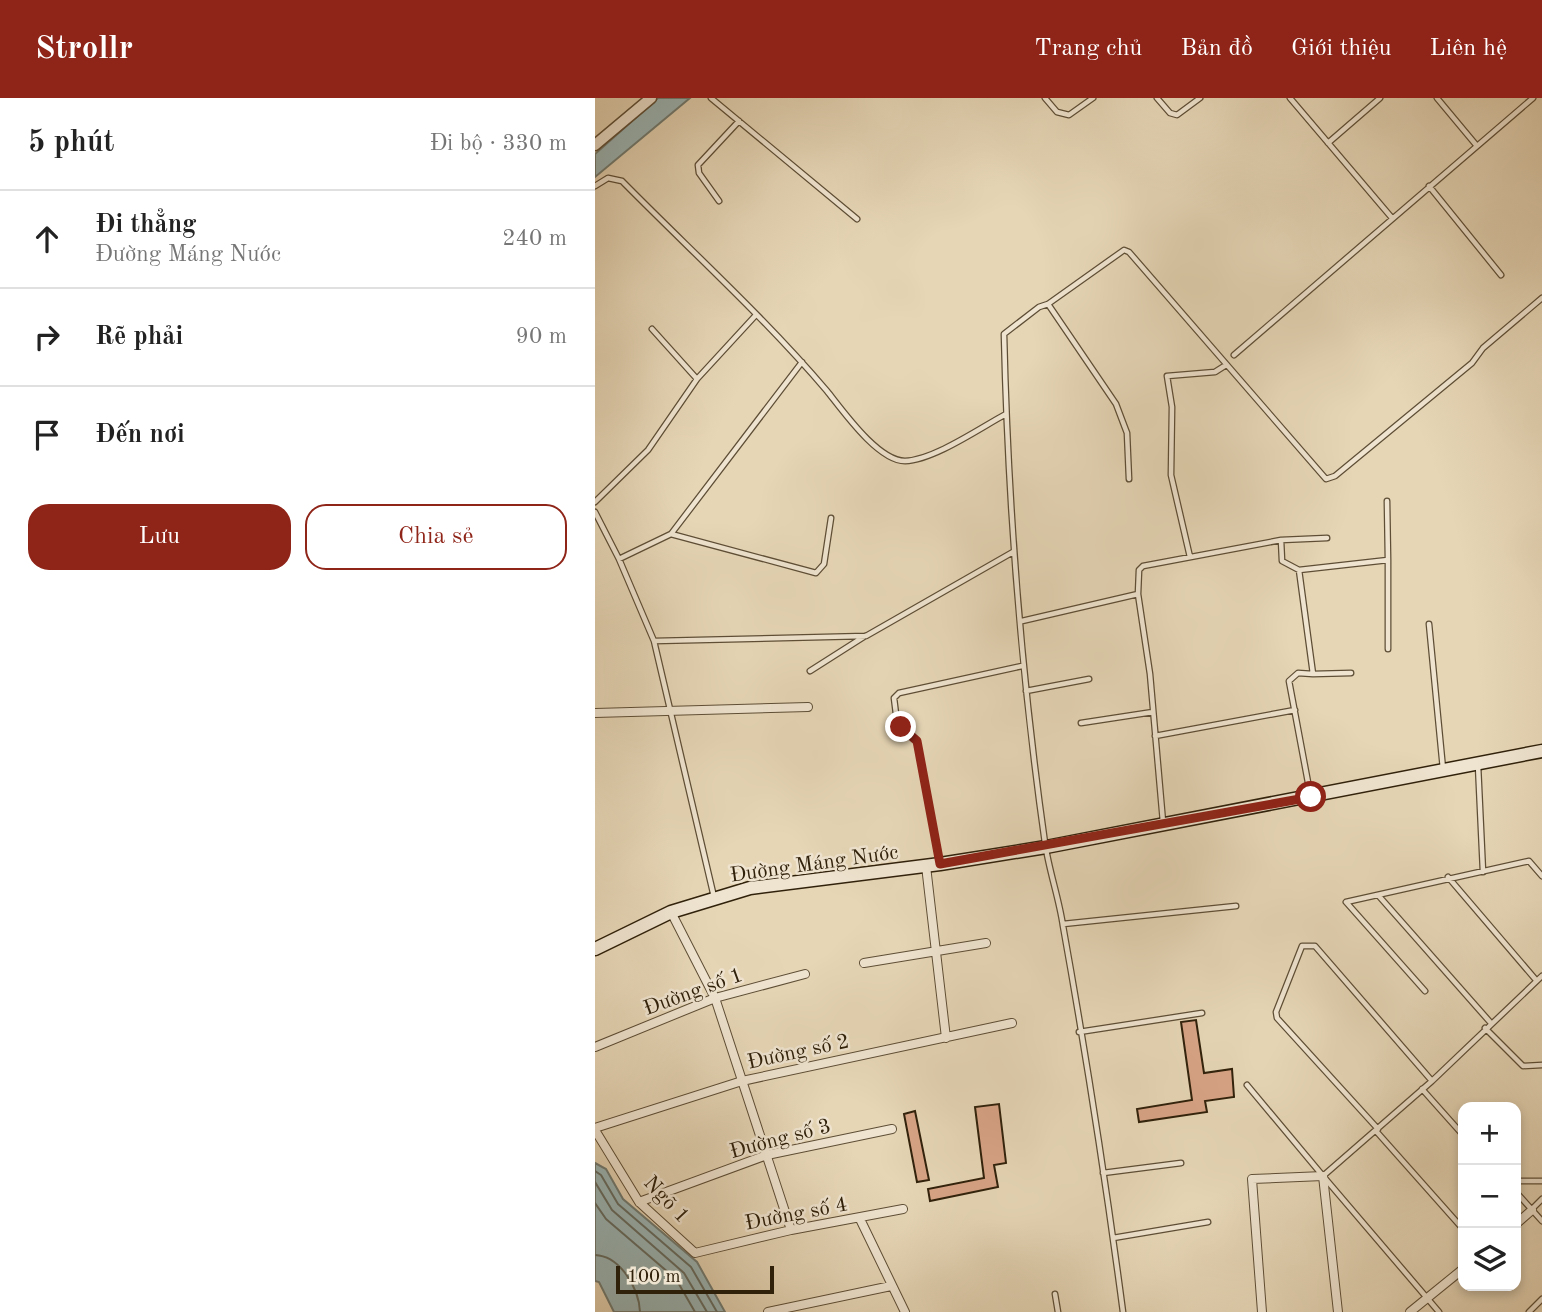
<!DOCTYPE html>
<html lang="vi">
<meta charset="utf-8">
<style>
body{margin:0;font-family:"Old Standard TT",serif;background:#f2f2f2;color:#222}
.controls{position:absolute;right:21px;bottom:21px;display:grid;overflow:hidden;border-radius:14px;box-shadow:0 4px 10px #0003}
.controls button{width:63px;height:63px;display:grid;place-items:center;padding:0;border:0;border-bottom:2px solid #e0e0e0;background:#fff;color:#222;font:35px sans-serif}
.scale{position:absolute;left:21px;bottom:18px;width:158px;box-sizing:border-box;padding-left:7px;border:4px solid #30210b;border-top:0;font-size:19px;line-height:24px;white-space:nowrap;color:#30210b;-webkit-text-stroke:5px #efe4d0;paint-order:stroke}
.stop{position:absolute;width:21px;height:21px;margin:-16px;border:5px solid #8f2418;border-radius:50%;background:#fff}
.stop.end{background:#8f2418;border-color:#fff;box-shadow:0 2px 7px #0008}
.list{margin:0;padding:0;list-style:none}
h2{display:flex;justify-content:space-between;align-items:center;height:91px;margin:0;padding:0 28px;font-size:30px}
h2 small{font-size:23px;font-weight:400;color:#767676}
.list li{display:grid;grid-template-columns:46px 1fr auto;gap:21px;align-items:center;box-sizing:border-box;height:98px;padding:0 28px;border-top:2px solid #e0e0e0}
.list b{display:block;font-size:26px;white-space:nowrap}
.list p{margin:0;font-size:23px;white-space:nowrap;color:#767676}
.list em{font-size:23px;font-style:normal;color:#767676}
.actions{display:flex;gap:14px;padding:21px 28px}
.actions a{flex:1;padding:16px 0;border:2px solid #8f2418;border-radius:21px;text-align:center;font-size:24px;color:#8f2418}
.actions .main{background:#8f2418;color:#fff}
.icon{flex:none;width:38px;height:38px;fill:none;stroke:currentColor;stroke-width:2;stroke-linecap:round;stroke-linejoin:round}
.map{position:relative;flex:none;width:947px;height:1214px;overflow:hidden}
header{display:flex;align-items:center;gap:42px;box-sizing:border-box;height:98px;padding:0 35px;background:#8f2418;color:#fff}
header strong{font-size:33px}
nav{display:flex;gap:38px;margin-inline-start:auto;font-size:24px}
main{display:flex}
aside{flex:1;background:#fff}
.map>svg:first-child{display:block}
</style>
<header>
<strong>Strollr</strong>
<nav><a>Trang chủ</a><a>Bản đồ</a><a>Giới thiệu</a><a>Liên hệ</a></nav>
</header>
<main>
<aside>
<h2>5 phút<small>Đi bộ · 330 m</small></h2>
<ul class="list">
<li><svg class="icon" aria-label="ahead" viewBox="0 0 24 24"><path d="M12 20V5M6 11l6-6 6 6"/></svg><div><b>Đi thẳng</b><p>Đường Máng Nước</p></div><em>240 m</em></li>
<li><svg class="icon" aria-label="right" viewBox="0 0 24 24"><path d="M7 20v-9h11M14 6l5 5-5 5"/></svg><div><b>Rẽ phải</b></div><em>90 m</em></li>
<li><svg class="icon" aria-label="arrive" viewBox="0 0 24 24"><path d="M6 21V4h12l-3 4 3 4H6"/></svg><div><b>Đến nơi</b></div></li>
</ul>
<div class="actions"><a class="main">Lưu</a><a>Chia sẻ</a></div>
</aside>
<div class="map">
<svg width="947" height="1214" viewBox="0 0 947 1214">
<rect width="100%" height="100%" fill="#e6d6b6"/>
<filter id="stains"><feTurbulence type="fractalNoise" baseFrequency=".00286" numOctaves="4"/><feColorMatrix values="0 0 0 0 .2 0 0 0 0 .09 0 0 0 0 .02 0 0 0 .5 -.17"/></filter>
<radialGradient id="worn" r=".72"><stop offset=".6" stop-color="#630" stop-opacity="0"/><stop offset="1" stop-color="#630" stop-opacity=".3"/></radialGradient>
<path fill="#9ab7b8" stroke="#707b73" stroke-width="2" d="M63 0H95L0 79V56Z
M0 1065 11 1071 28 1101 102 1164 130 1214H19L4 1184 0 1183Z"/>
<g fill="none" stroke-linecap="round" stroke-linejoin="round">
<path stroke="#656c62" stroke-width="2" d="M0 1073 6 1077 23 1106 96 1169 122 1214
M0 1084 17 1112 89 1175 112 1214
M0 1105 11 1121 81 1181 100 1214
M0 1157C25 1158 44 1190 45 1214"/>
</g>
<path fill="#d8a487" stroke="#30210b" stroke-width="2" d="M601 922 609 975 637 971 639 999 610 1003 612 1014 544 1024 542 1011 597 1002 586 924Z
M404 1006 411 1065 399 1067 403 1089 335 1103 333 1091 389 1080 380 1009Z
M320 1013 334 1082 322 1084 309 1016Z"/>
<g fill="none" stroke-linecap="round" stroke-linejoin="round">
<g stroke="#5e4e36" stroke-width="7">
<path id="service" d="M116 0 262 121
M450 0 462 14 474 17 498 0
M562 0 575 15 582 17 605 0
M695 0 797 120
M842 0 882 48
M733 45 785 0
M0 88 13 80 27 83C96 153 169 219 232 293 248 313 283 363 310 363 339 362 385 330 411 316
M834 88 906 177
M124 103 104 75 103 67 144 23
M453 206 521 306 532 335 534 381
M57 231 102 281
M639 257 938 0
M0 404 53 352 102 281 160 218
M0 414 24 461 59 543 119 799
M76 436 221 475 229 466 236 420
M686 442 687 463 704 472 793 462 792 403
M595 459 576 377 577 309 572 278 620 274 631 267
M24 461 76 436 207 264
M704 472 718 576 703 575 694 583 715 695
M543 496 544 472 548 468 686 442 732 440
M427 523 543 496 555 576 568 724
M834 526 848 671
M59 543 271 538 418 454
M793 551V462
M215 573 270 538
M718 576 756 575
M431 593 494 581
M486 625 558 614
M560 638 700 612
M883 667 888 774
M345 765 322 643 302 624 299 600 304 595 427 568
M853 779 941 882
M783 797 895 924
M468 826 641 808
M830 893 751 804 934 763 947 778
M890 930 928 968 947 967
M484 934 607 915
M652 987 728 1078
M827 991 868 1037
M783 1031 682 920 681 914 707 848H720L837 983
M781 1033 868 1131
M508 1075 586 1065
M921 1083H947
M921 1094 947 1123
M937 1111 947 1101
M518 1140 613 1124
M460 1196 463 1214
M528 1214C511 1085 491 956 468 828 464 800 454 773 450 745 426 576 413 407 409 236L444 209 453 206 529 152 534 154 731 381 740 378 877 265 888 250 947 200
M844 1214 728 1078 837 983 947 878
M934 1214 947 1201"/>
</g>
<g stroke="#5e4e36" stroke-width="10">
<path id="minor" d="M0 615 213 609
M331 768 351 940
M76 814 120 900 196 1132
M269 865 391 845
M0 949 120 900 210 876
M0 1030 147 983 417 925
M0 1032 44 1104 100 1155 196 1132 308 1111
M44 1104 172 1057 297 1031
M265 1121 310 1214
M921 1126 937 1112
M173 1214 296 1188
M667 1214 657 1081 728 1078 743 1214
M815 1214 868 1171"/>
</g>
<g stroke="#5e4e36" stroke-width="13">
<path id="tertiary" d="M0 47 56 0"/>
</g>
<g stroke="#30210b" stroke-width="15">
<path id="secondary" d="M0 851 76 814 155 790 345 766 451 749 947 653"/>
</g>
<use href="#service" stroke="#efe4d0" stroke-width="4.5"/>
<use href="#minor" stroke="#efe4d0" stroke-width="8"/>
<use href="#tertiary" stroke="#efe4d0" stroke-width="10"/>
<use href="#secondary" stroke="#efe4d0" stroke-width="12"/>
</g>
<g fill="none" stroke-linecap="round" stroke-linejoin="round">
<path stroke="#8f2418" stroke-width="9" d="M306 629 322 643 345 766 716 699"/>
</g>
<g text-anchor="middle" stroke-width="5" stroke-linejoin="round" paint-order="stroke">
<g font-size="21" fill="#30210b" stroke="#efe4d0">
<text transform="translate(219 765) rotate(-8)" y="7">Đường Máng Nước</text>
<text transform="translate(98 893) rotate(-20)" y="7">Đường số 1</text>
<text transform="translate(203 953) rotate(-12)" y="7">Đường số 2</text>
<text transform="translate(185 1040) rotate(-15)" y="7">Đường số 3</text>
<text transform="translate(72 1101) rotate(47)" y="7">Ngõ 1</text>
<text transform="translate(201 1115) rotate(-11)" y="7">Đường số 4</text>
</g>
</g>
<rect width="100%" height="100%" filter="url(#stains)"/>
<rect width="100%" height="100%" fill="url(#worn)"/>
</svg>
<div class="controls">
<button>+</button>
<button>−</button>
<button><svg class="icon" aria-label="layers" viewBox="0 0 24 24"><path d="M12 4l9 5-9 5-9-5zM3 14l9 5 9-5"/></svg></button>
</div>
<div class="scale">100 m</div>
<div class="stop" style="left:716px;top:699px"></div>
<div class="stop end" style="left:306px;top:629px"></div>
</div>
</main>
